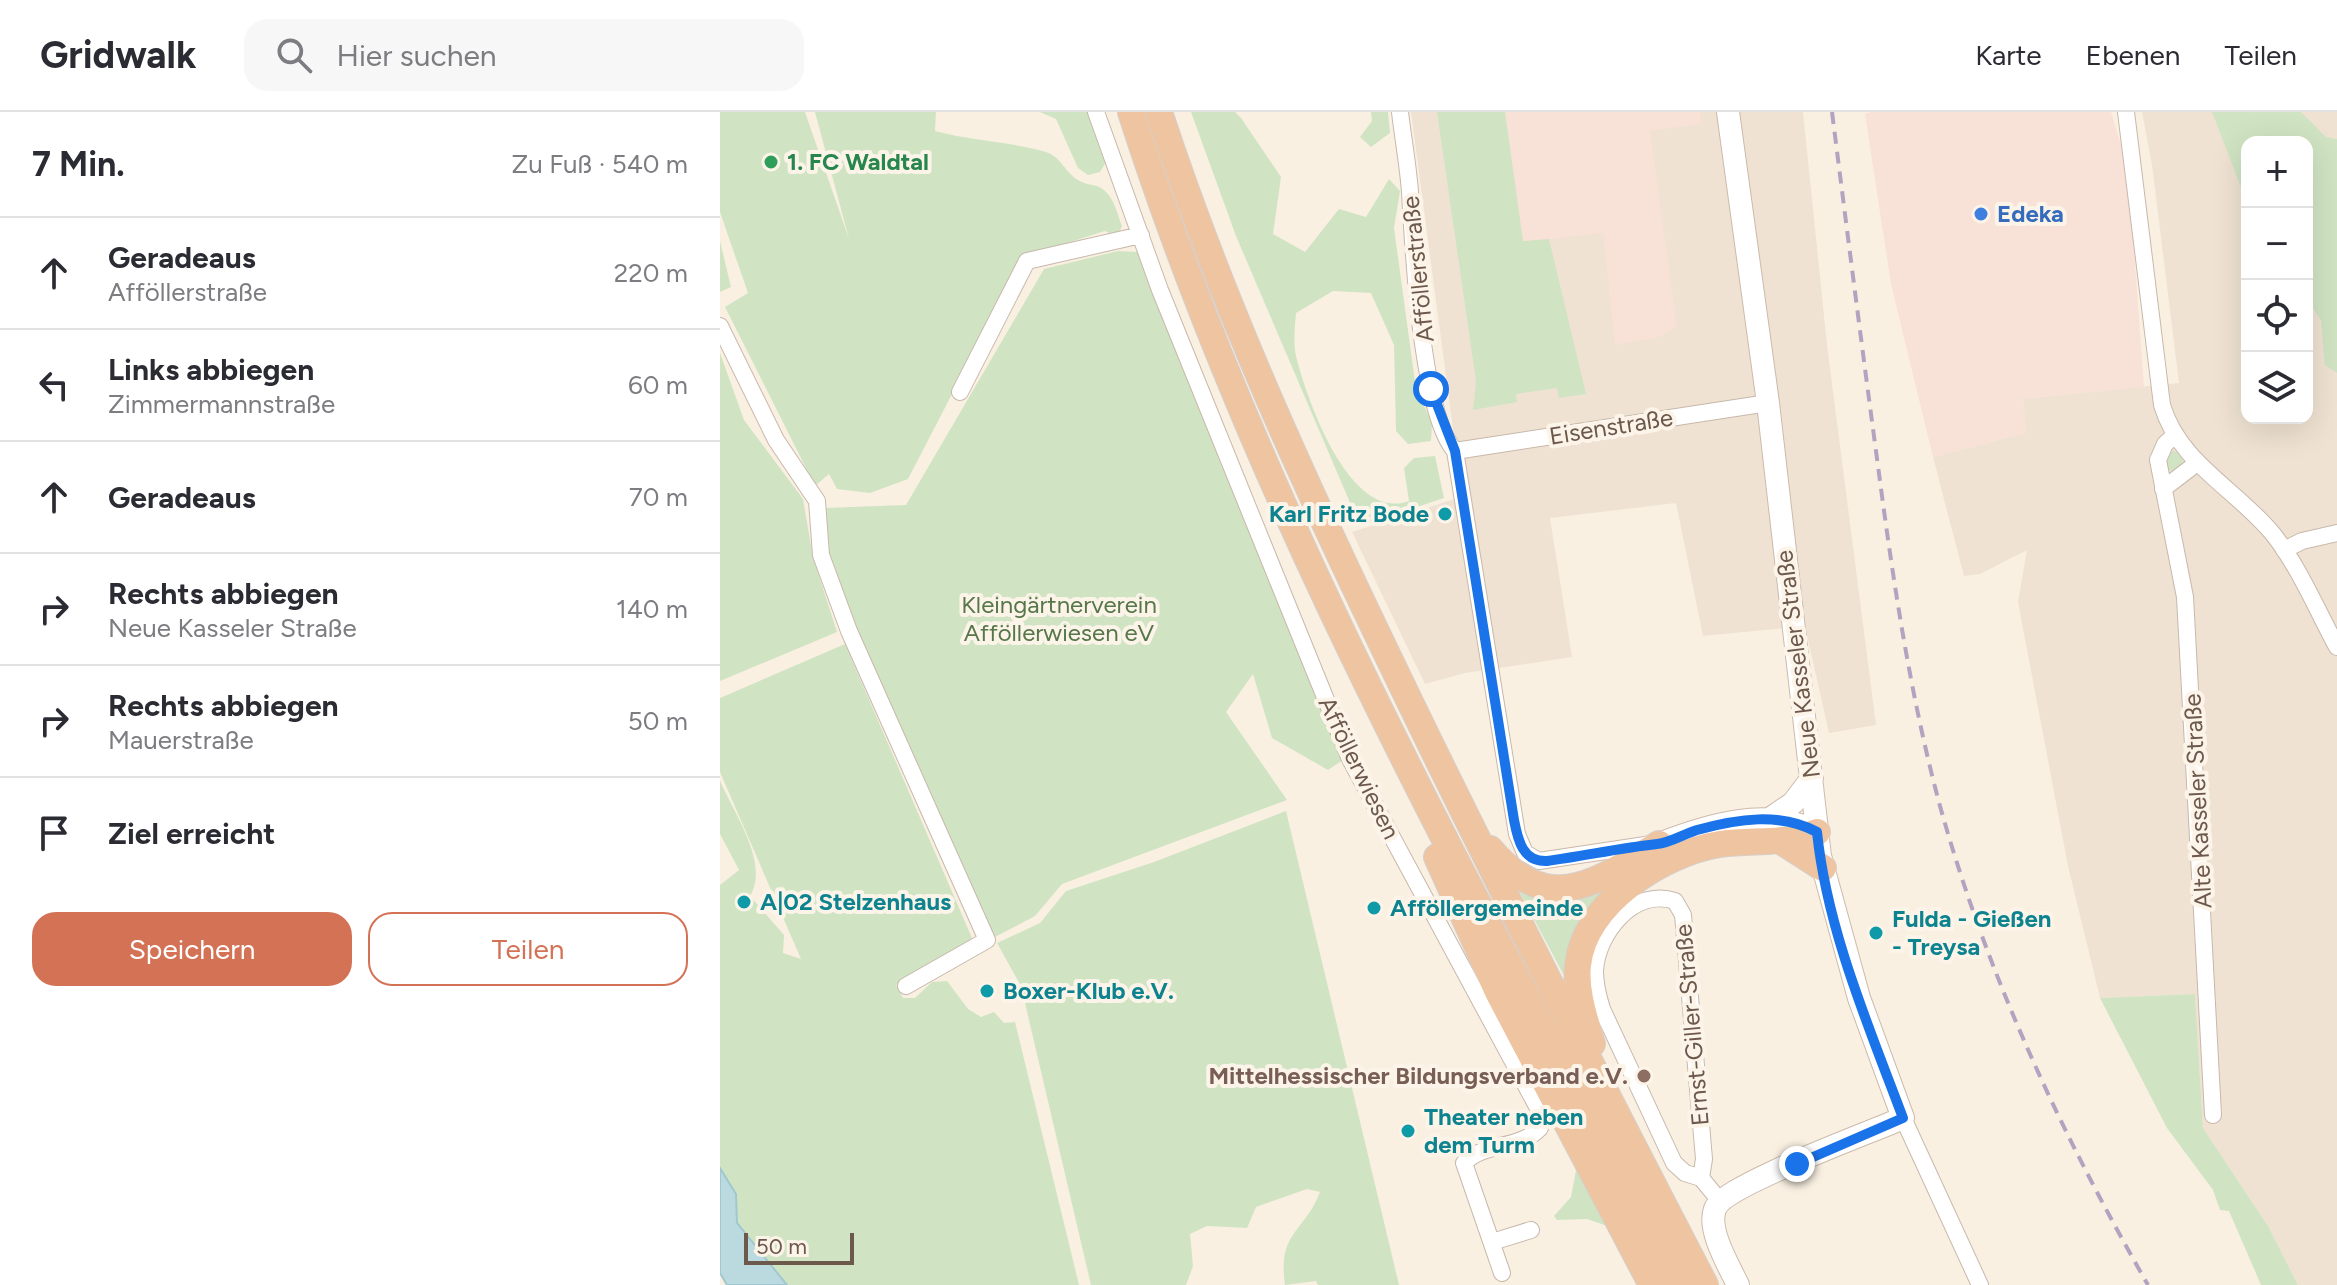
<!DOCTYPE html>
<html lang="de">
<meta charset="utf-8">
<style>
body{margin:0;font-family:Figtree,sans-serif;background:#f7f7f7;color:#2b2b33}
.controls{position:absolute;right:24px;top:24px;display:grid;overflow:hidden;border-radius:16px;box-shadow:0 8px 32px #0002}
.controls button{width:72px;height:72px;display:grid;place-items:center;padding:0;border:0;border-bottom:2px solid #e1e1e2;background:#fff;color:#2b2b33;font:40px sans-serif}
.scale{position:absolute;left:24px;bottom:20px;width:110px;box-sizing:border-box;padding-left:8px;border:4px solid #6d584c;border-top:0;font-size:22px;line-height:28px;white-space:nowrap;color:#6d584c;-webkit-text-stroke:6px #fcf4e8;paint-order:stroke}
.stop{position:absolute;width:24px;height:24px;margin:-18px;border:6px solid #1a73e8;border-radius:50%;background:#fff}
.stop.end{background:#1a73e8;border-color:#fff;box-shadow:0 2px 8px #0008}
.list{margin:0;padding:0;list-style:none}
h2{display:flex;justify-content:space-between;align-items:center;height:104px;margin:0;padding:0 32px;font-size:34px}
h2 small{font-size:26px;font-weight:400;color:#7c7c81}
.list li{display:grid;grid-template-columns:52px 1fr auto;gap:24px;align-items:center;box-sizing:border-box;height:112px;padding:0 32px;border-top:2px solid #e1e1e2}
.list b{display:block;font-size:30px;white-space:nowrap}
.list p{margin:0;font-size:26px;white-space:nowrap;color:#7c7c81}
.list em{font-size:26px;font-style:normal;color:#7c7c81}
.actions{display:flex;gap:16px;padding:24px 32px}
.actions a{flex:1;padding:18px 0;border:2px solid #d47256;border-radius:24px;text-align:center;font-size:28px;color:#d47256}
.actions .main{background:#d47256;color:#fff}
.icon{flex:none;width:44px;height:44px;fill:none;stroke:currentColor;stroke-width:2;stroke-linecap:round;stroke-linejoin:round}
.map{position:relative;flex:none;width:1617px;height:1173px;overflow:hidden}
header{display:flex;align-items:center;gap:48px;box-sizing:border-box;height:112px;padding:0 40px;background:#fff;border-bottom:2px solid #e1e1e2}
header strong{font-size:38px}
nav{display:flex;gap:44px;margin-inline-start:auto;font-size:28px}
.search{width:560px;height:72px;background:#f7f7f7;display:flex;align-items:center;gap:20px;box-sizing:border-box;padding:0 28px;border-radius:24px;color:#7c7c81;font-size:30px}
main{display:flex}
aside{flex:1;background:#fff}
.map>svg:first-child{display:block}
</style>
<header>
<strong>Gridwalk</strong>
<div class="search"><svg class="icon" aria-label="search" viewBox="0 0 24 24"><circle cx="10" cy="10" r="6"/><path d="M15 15l6 6"/></svg>Hier suchen</div>
<nav><a>Karte</a><a>Ebenen</a><a>Teilen</a></nav>
</header>
<main>
<aside>
<h2>7 Min.<small>Zu Fuß · 540 m</small></h2>
<ul class="list">
<li><svg class="icon" aria-label="ahead" viewBox="0 0 24 24"><path d="M12 20V5M6 11l6-6 6 6"/></svg><div><b>Geradeaus</b><p>Afföllerstraße</p></div><em>220 m</em></li>
<li><svg class="icon" aria-label="left" viewBox="0 0 24 24"><path d="M17 20v-9H6M10 6l-5 5 5 5"/></svg><div><b>Links abbiegen</b><p>Zimmermannstraße</p></div><em>60 m</em></li>
<li><svg class="icon" aria-label="ahead" viewBox="0 0 24 24"><path d="M12 20V5M6 11l6-6 6 6"/></svg><div><b>Geradeaus</b></div><em>70 m</em></li>
<li><svg class="icon" aria-label="right" viewBox="0 0 24 24"><path d="M7 20v-9h11M14 6l5 5-5 5"/></svg><div><b>Rechts abbiegen</b><p>Neue Kasseler Straße</p></div><em>140 m</em></li>
<li><svg class="icon" aria-label="right" viewBox="0 0 24 24"><path d="M7 20v-9h11M14 6l5 5-5 5"/></svg><div><b>Rechts abbiegen</b><p>Mauerstraße</p></div><em>50 m</em></li>
<li><svg class="icon" aria-label="arrive" viewBox="0 0 24 24"><path d="M6 21V4h12l-3 4 3 4H6"/></svg><div><b>Ziel erreicht</b></div></li>
</ul>
<div class="actions"><a class="main">Speichern</a><a>Teilen</a></div>
</aside>
<div class="map">
<svg width="1617" height="1173" viewBox="0 0 1617 1173">
<rect width="100%" height="100%" fill="#f9f0e2"/>
<path fill="#efe2d2" fill-rule="evenodd" d="M691 0H1083L1107 233 1156 613 1109 621 1085 514 983 524 956 391 830 406 852 545 745 561 705 572 632 420 747 383 733 317Z
M1422 0H1617V1173H1578L1548 1114 1483 1016 1475 882 1380 886 1348 754 1298 490 1307 438 1260 462 1244 464 1213 345 1306 321 1303 287 1459 271 1432 53ZM1527 30H1587V306H1527Z"/>
<path fill="#f8e1d7" d="M785 0H980L981 12 930 19 957 214 939 225 895 233 883 121 803 130Z
M1151 0H1391L1408 56 1424 275 1303 287 1306 321 1213 345 1171 172 1145 2Z"/>
<path fill="#d0e4c3" d="M0 0H85L129 127 95 0H216L215 19C252 29 293 30 326 40 341 45 345 60 358 68 365 73 375 72 381 76 394 84 397 101 402 114L397 125 385 119 303 145 188 367 150 381 117 377 109 362 95 374 5 195 28 181 0 100Z
M320 0H368L386 50 380 60 368 63 358 56 336 7Z
M471 0H515L521 6 561 65 553 122 585 140 619 97 646 105 669 67 680 79 674 116 696 277 712 311 711 329 688 332 676 319 674 233 651 181 613 179 576 201C575 214 573 231 576 244 587 288 630 411 689 389L684 356 694 346 715 344 724 386 640 414 516 124Z
M651 0H668L670 21 651 35 640 25 652 9Z
M717 0H785L803 129 829 127 866 282 839 286 837 276 796 282 797 290 753 298 756 269Z
M1492 0H1581L1606 25 1617 27V261L1605 253 1601 208 1587 188V30H1527V91Z
M0 129 11 175 0 180Z
M398 139 418 140 626 646 608 658 552 626 533 562 506 600 567 688 342 772 315 804 271 827 105 443 104 396 186 393 324 157Z
M0 241 24 308 83 387 93 445 117 520 0 569Z
M1443 349a10 10 0 1 1 20 0a10 10 0 1 1-20 0Z
M125 532 252 826 243 836 176 873 183 886H195L212 870 227 869 248 897 261 905 274 900 284 911 295 910 359 1173H67L17 1111 16 1082 0 1056V773L19 758 0 722V669C14 701 50 752 30 784L64 823 63 841 81 847 0 660V586Z
M566 699 679 1173H598L596 1169 565 1173C557 1120 585 1120 600 1080L587 1077 536 1095 527 1116 487 1114 470 1122 473 1154 466 1173H371L301 874 277 831 320 811 346 779 434 750Z
M918 754 850 875 798 777Z
M1475 882 1483 1016 1548 1114 1578 1173H1541L1509 1099 1500 1098 1493 1078 1447 1016 1380 886Z
M858 1048 893 1116 867 1107 837 1108 834 1104 851 1085Z"/>
<path fill="#badadf" stroke="#a1c8d0" stroke-width="2" d="M0 1056 16 1082 17 1111 67 1173H7L0 1161Z"/>
<g fill="none" stroke-linecap="round" stroke-linejoin="round">
<g stroke="#c8b8ab" stroke-width="18">
<path id="minor" d="M376 0 440 178 630 647 819 998 820 1016C799 1038 763 1030 744 1051L782 1161
M680 0C683 26 688 53 690 80 693 134 701 301 735 339L797 722 805 741 819 749 932 732
M1406 0 1442 293C1459 351 1516 377 1553 422 1579 455 1597 498 1617 535
M0 214 56 328 97 389 101 443 129 519 267 828 186 874
M240 280 307 149 421 123
M1455 323 1445 332 1438 348 1465 485 1493 1003
M735 339 1048 291
M1443 377 1477 351
M1564 438 1582 429 1617 421
M1183 1006 1260 1173
M981 1066 984 1047 963 803 955 789C914 775 877 821 875 859 875 872 878 884 882 897L954 1051 965 1061 981 1066 1000 1089
M772 1130 811 1118"/>
</g>
<g stroke="#cdbaab" stroke-width="24">
<path id="secondary" d="M1008 0 1048 291 1100 744 1139 886 1183 1006C1152 1020 1004 1073 995 1097 987 1118 1009 1154 1018 1173
M1051 706 1073 691 1092 666
M939 732C988 713 1048 694 1097 720"/>
</g>
<g stroke="#d6d0cd" stroke-width="28">
<path id="trunk" d="M411 0C543 412 760 791 958 1173
M439 0C503 195 588 379 677 563 776 769 880 971 985 1173
M1064 731 1103 756
M770 737C829 806 875 771 939 732
M717 745 778 880 932 1173
M872 932C865 907 855 879 858 853 864 791 943 741 1000 732 1034 727 1064 733 1097 720"/>
</g>
<use href="#minor" stroke="#fff" stroke-width="16"/>
<use href="#secondary" stroke="#fff" stroke-width="22"/>
<use href="#trunk" stroke="#eec4a1" stroke-width="26"/>
<path stroke="#b3a3c0" stroke-width="4" stroke-dasharray="12 8" stroke-linecap="butt" d="M1112 0C1127 118 1142 236 1158 354 1173 468 1190 583 1220 694 1267 863 1341 1021 1428 1173"/>
</g>
<g fill="none" stroke-linecap="round" stroke-linejoin="round">
<path stroke="#1a73e8" stroke-width="10" d="M711 277 735 339 794 708C798 729 803 750 827 749 864 744 900 736 937 732 950 731 964 722 977 718 1017 707 1060 700 1097 720 1107 818 1149 915 1183 1006L1077 1052"/>
</g>
<circle fill="#2e9e5b" stroke="#fcf4e8" stroke-width="3" cx="51" cy="50" r="8"/>
<circle fill="#3f7fe0" stroke="#fcf4e8" stroke-width="3" cx="1261" cy="102" r="8"/>
<g fill="#0f9aa8" stroke="#fcf4e8" stroke-width="3">
<circle cx="725" cy="402" r="8"/>
<circle cx="24" cy="790" r="8"/>
<circle cx="654" cy="796" r="8"/>
<circle cx="1156" cy="821" r="8"/>
<circle cx="267" cy="879" r="8"/>
<circle cx="688" cy="1019" r="8"/>
</g>
<circle fill="#8d6e63" stroke="#fcf4e8" stroke-width="3" cx="924" cy="964" r="8"/>
<g text-anchor="middle" stroke-width="8" stroke-linejoin="round" paint-order="stroke">
<g font-size="24" font-weight="bold" fill="#27864d" stroke="#fcf4e8" text-anchor="start">
<text x="67" y="58">1. FC Waldtal</text>
</g>
<g font-size="24" font-weight="bold" fill="#366cbe" stroke="#fcf4e8" text-anchor="start">
<text x="1277" y="110">Edeka</text>
</g>
<g font-size="24" fill="#6d584c" stroke="#fcf4e8">
<text transform="translate(698 157) rotate(-96)" y="8">Afföllerstraße</text>
<text transform="translate(891 315) rotate(-9)" y="8">Eisenstraße</text>
<text transform="translate(1078 552) rotate(-97)" y="8">Neue Kasseler Straße</text>
<text transform="translate(639 656) rotate(64)" y="8">Afföllerwiesen</text>
<text transform="translate(1478 689) rotate(-93)" y="8">Alte Kasseler Straße</text>
<text transform="translate(972 913) rotate(-95)" y="8">Ernst-Giller-Straße</text>
</g>
<g font-size="24" font-weight="bold" fill="#0d838f" stroke="#fcf4e8" text-anchor="start">
<text x="709" y="410" text-anchor="end">Karl Fritz Bode</text>
<text x="40" y="798">A|02 Stelzenhaus</text>
<text x="670" y="804">Afföllergemeinde</text>
<text x="1172" y="815">Fulda - Gießen<tspan x="1172" dy="28">- Treysa</tspan></text>
<text x="283" y="887">Boxer-Klub e.V.</text>
<text x="704" y="1013">Theater neben<tspan x="704" dy="28">dem Turm</tspan></text>
</g>
<g font-size="24" fill="#567749" stroke="#fcf4e8">
<text x="339" y="501">Kleingärtnerverein<tspan x="339" dy="28">Afföllerwiesen eV</tspan></text>
</g>
<g font-size="24" font-weight="bold" fill="#785e54" stroke="#fcf4e8" text-anchor="end">
<text x="908" y="972">Mittelhessischer Bildungsverband e.V.</text>
</g>
</g>
</svg>
<div class="controls">
<button>+</button>
<button>−</button>
<button><svg class="icon" aria-label="locate" viewBox="0 0 24 24"><circle cx="12" cy="12" r="6"/><path d="M12 2v4M12 18v4M2 12h4M18 12h4"/></svg></button>
<button><svg class="icon" aria-label="layers" viewBox="0 0 24 24"><path d="M12 4l9 5-9 5-9-5zM3 14l9 5 9-5"/></svg></button>
</div>
<div class="scale">50 m</div>
<div class="stop" style="left:711px;top:277px"></div>
<div class="stop end" style="left:1077px;top:1052px"></div>
</div>
</main>
